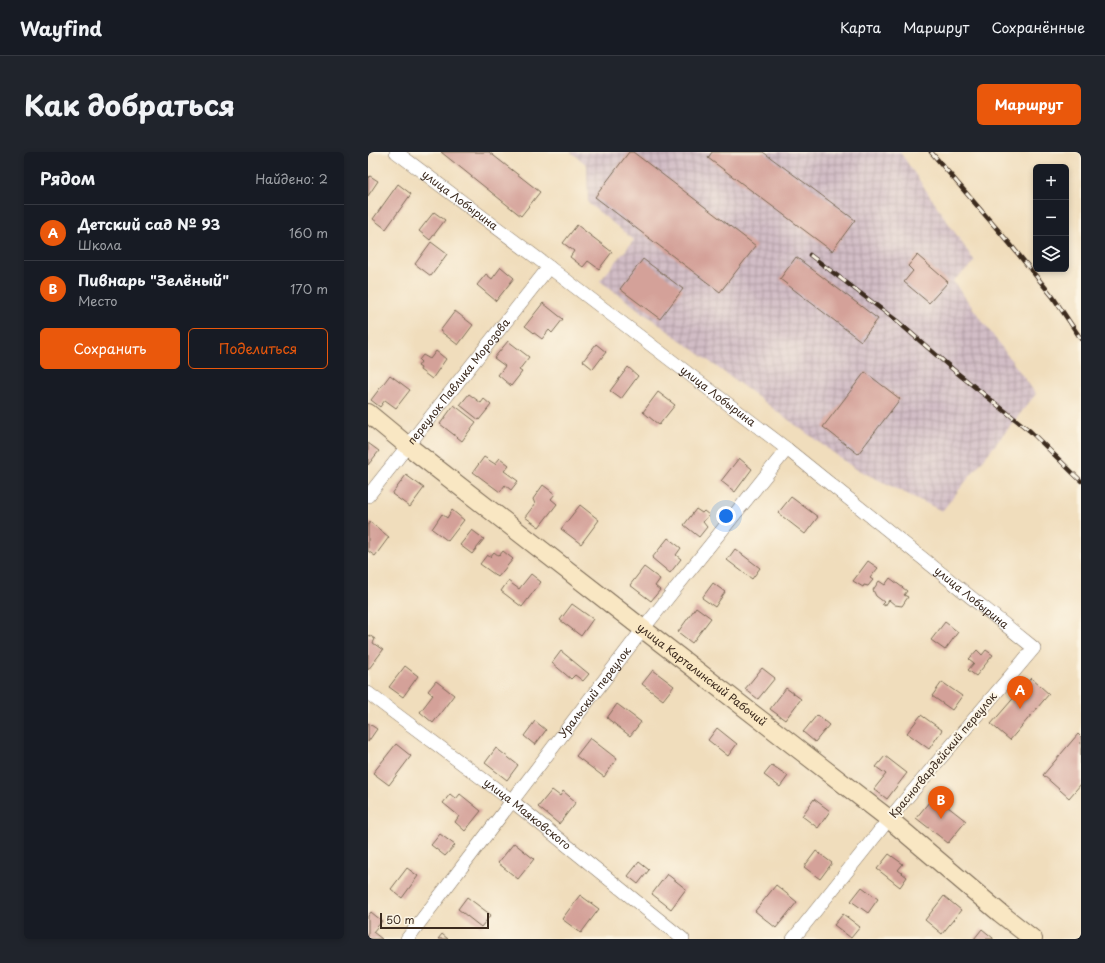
<!DOCTYPE html>
<html lang="ru">
<meta charset="utf-8">
<style>
body{margin:0;font-family:"Playpen Sans",sans-serif;background:#20242c;color:#f1f3f6}
.controls{position:absolute;right:12px;top:12px;display:grid;overflow:hidden;border-radius:6px;box-shadow:0 2px 6px #0003}
.controls button{width:36px;height:36px;display:grid;place-items:center;padding:0;border:0;border-bottom:1px solid #363941;background:#171b24;color:#f1f3f6;font:20px sans-serif}
.scale{position:absolute;left:12px;bottom:10px;width:109px;box-sizing:border-box;padding-left:4px;border:2px solid #3b2a1e;border-top:0;font-size:11px;line-height:14px;white-space:nowrap;color:#3b2a1e;-webkit-text-stroke:3px #fcf5e5;paint-order:stroke}
.you{position:absolute;left:358px;top:364px;width:14px;height:14px;margin:-10px;border:3px solid #fff;border-radius:50%;background:#1a73e8;box-shadow:0 0 0 6px #1a73e833}
.badge{display:grid;place-items:center;width:26px;height:26px;border-radius:50%;background:#ea580c;color:#fff;font-size:13px;font-weight:700}
.pin{position:absolute;translate:-50% -33px;filter:drop-shadow(0 1px 2px #0008)}
.pin::after{content:'';position:absolute;top:21px;width:14px;height:12px;background:inherit;clip-path:polygon(0 0,100% 0,50% 100%)}
.list{margin:0;padding:0;list-style:none}
h2{display:flex;justify-content:space-between;align-items:center;height:52px;margin:0;padding:0 16px;font-size:17px}
h2 small{font-size:13px;font-weight:400;color:#9ea1a6}
.list li{display:grid;grid-template-columns:26px 1fr auto;gap:12px;align-items:center;box-sizing:border-box;height:56px;padding:0 16px;border-top:1px solid #363941}
.list b{display:block;font-size:15px;white-space:nowrap}
.list p{margin:0;font-size:13px;white-space:nowrap;color:#9ea1a6}
.list em{font-size:13px;font-style:normal;color:#9ea1a6}
.actions{display:flex;gap:8px;padding:12px 16px}
.actions a{flex:1;padding:9px 0;border:1px solid #ea580c;border-radius:6px;text-align:center;font-size:14px;color:#ea580c}
.actions .main{background:#ea580c;color:#fff}
.icon{flex:none;width:22px;height:22px;fill:none;stroke:currentColor;stroke-width:2;stroke-linecap:round;stroke-linejoin:round}
.map{position:relative;flex:none;width:713px;height:787px;overflow:hidden;border-radius:6px}
header{display:flex;align-items:center;gap:24px;box-sizing:border-box;height:56px;padding:0 20px;background:#171b24;border-bottom:1px solid #363941}
header strong{font-size:19px}
nav{display:flex;gap:22px;margin-inline-start:auto;font-size:14px}
.intro{display:flex;align-items:center;justify-content:space-between;box-sizing:border-box;height:96px;padding:0 24px}
h1{margin:0;font-size:28px}
.button{padding:10px 18px;border-radius:6px;background:#ea580c;color:#fff;font-size:14px;font-weight:700}
main{display:flex;gap:24px;padding:0 24px}
aside{flex:1;background:#171b24;border-radius:6px;box-shadow:0 2px 6px #0003}
.map>svg:first-child{display:block}
</style>
<header>
<strong>Wayfind</strong>
<nav><a>Карта</a><a>Маршрут</a><a>Сохранённые</a></nav>
</header>
<div class="intro"><h1>Как добраться</h1><a class="button">Маршрут</a></div>
<main>
<aside>
<h2>Рядом<small>Найдено: 2</small></h2>
<ul class="list">
<li><span class="badge">A</span><div><b>Детский сад № 93</b><p>Школа</p></div><em>160 m</em></li>
<li><span class="badge">B</span><div><b>Пивнарь &quot;Зелёный&quot;</b><p>Место</p></div><em>170 m</em></li>
</ul>
<div class="actions"><a class="main">Сохранить</a><a>Поделиться</a></div>
</aside>
<div class="map">
<svg width="713" height="787" viewBox="0 0 713 787">
<defs>
<pattern id="industrial-grid" width="8" height="8" patternUnits="userSpaceOnUse"><rect width="8" height="8" fill="#d2bdc6"/><path d="M0 4h8M4 0v8" fill="none" stroke="#ac9aa0"/></pattern>
</defs>
<rect width="100%" height="100%" fill="#fcf5e5"/>
<filter id="ink" filterUnits="userSpaceOnUse"><feTurbulence type="fractalNoise" baseFrequency=".025" numOctaves="2"/><feDisplacementMap in="SourceGraphic" scale="8" xChannelSelector="R" yChannelSelector="G"/><feConvolveMatrix kernelMatrix="1 2 1 2 8 2 1 2 1" color-interpolation-filters="sRGB"/></filter>
<filter id="wash" filterUnits="userSpaceOnUse"><feTurbulence type="fractalNoise" baseFrequency=".012" numOctaves="4" result="noise"/><feDisplacementMap in="SourceGraphic" scale="16" xChannelSelector="R" yChannelSelector="G"/><feGaussianBlur stdDeviation="0.9" result="paint"/><feColorMatrix in="noise" values="0 0 0 0 0 0 0 0 0 0 0 0 0 0 0 0 0 1.4 0 .05"/><feComposite in="paint" operator="in"/></filter>
<g filter="url(#wash)">
<rect width="100%" height="100%" fill="#f0ddbc"/>
<path fill="url(#industrial-grid)" d="M203 0H532L607 110 585 129 668 242 574 359 486 316 232 129 266 88 220 51 219 13Z"/>
<g id="blocks">
<path fill="#d4a199" d="M73 0H121L172 40 153 64Z
M261 0H265L388 94 352 140 227 45Z
M344 0H395L487 68 464 99 340 6Z
M2 24 10 29 0 44V26Z
M30 32 43 42 18 77 5 67Z
M66 60 77 68 62 88 51 79Z
M209 73 244 100 231 117 220 109 215 115 202 105 206 99 195 91Z
M63 90 79 102 63 124 47 112Z
M549 103 580 130 561 151 536 130 545 119 540 114Z
M428 105 510 167 493 189 412 127Z
M275 107 315 137 292 167 252 137Z
M133 115 146 126 128 149 109 133 118 122 124 127Z
M175 151 195 167 184 181 181 178 174 187 157 174Z
M87 159 105 173 90 193 72 179Z
M140 189 161 205 151 218 154 220 143 234 130 223 137 214 126 206Z
M228 192 238 200 225 217 215 209Z
M68 199 78 207 64 227 52 218 53 216 50 214 53 210 51 208 55 203 62 207Z
M260 215 270 224 253 247 242 239Z
M497 220 532 247 490 302 455 275Z
M22 223 42 238 28 256 17 248 12 255 3 248Z
M290 240 307 253 291 273 275 260Z
M101 242 113 251 116 247 123 253 111 268 92 253Z
M86 253 108 270 94 289 72 272Z
M0 291 11 299 0 313Z
M116 305 127 312 132 306 141 313 136 319 150 329 143 338 137 333 132 340 105 320Z
M371 306 384 317 367 340 353 329Z
M38 323 56 336 42 355 24 342Z
M175 333 187 342 183 347 189 352 171 375 157 365 167 352 165 347Z
M423 345 450 365 437 382 410 361Z
M212 353 231 368 213 392 193 377Z
M328 357 334 361 336 359 341 363 335 370 339 375 331 385 316 373Z
M84 358 96 368 80 389 64 377 74 362 79 366Z
M2 370 21 385 7 404 0 399V373Z
M104 378 116 387 104 402 92 393Z
M300 386 313 396 308 403 313 407 302 421 284 406Z
M367 397 392 416 384 427 359 408Z
M135 399 145 407 130 425 112 412 119 403 122 405 126 400 131 404Z
M500 409 510 416 502 426 505 428 500 434 496 433 495 435 485 429Z
M276 415 292 427 287 434 292 438 283 449 262 433Z
M163 422 173 430 154 455 133 439 140 429 151 437Z
M522 426 539 439 536 443 540 445 534 454 527 453 521 448 517 454 514 452 516 450 508 444 505 438 511 429 517 433Z
M345 431 357 440 347 455 334 446Z
M204 452 225 467 213 484 192 468Z
M328 455 343 466 324 491 310 480Z
M577 470 590 480 577 498 563 488Z
M1 483 7 487 5 491 15 498 0 518V486Z
M609 498 614 503 618 498 625 503 608 524 600 518 606 511 601 507Z
M193 499 221 522 215 529 207 523 203 527 184 511Z
M37 514 50 524 35 545 21 535Z
M394 516 407 526 390 547 377 537Z
M285 518 306 534 295 548 274 532Z
M663 526 681 542 642 588 623 572Z
M68 529 86 543 65 571 52 560 65 543 60 539Z
M574 530 594 544 584 558 564 544Z
M418 536 433 547 417 568 402 557Z
M249 552 273 570 262 584 239 566Z
M449 563 461 573 447 590 435 580Z
M553 563 574 578 561 597 539 581Z
M167 569 178 578 167 593 156 584Z
M0 571 9 577 0 590Z
M349 576 369 592 360 604 340 588Z
M710 582 713 585V632L701 646 675 623Z
M222 586 249 607 236 625 208 604Z
M28 592 43 604 21 633 5 621Z
M128 596 150 613 139 628 117 611Z
M517 604 539 621 519 647 506 637 518 622 508 615Z
M404 613 420 624 412 635 396 623Z
M184 638 192 644 195 639 208 650 191 672 170 655Z
M82 642 88 647 92 642 113 659 97 679 87 670 91 664 75 651Z
M566 644 598 669 580 691 548 666Z
M446 647 462 659 450 676 434 664Z
M72 682 87 693 77 704 63 693Z
M146 691 166 707 150 727 130 711Z
M448 699 464 711 452 727 436 715Z
M521 702 535 712 530 718 539 725 532 735 509 717Z
M271 710 281 718 270 732 260 724Z
M39 716 50 724 34 746 23 737Z
M299 722 318 737 303 757 284 742Z
M408 733 429 750 408 776 387 759Z
M494 735 510 747 500 761 483 749Z
M212 743 231 757 213 781 194 767Z
M576 744 593 758 574 782 557 768Z
M99 745 123 763 113 775 90 757Z
M3 760 14 769 5 780 14 787H0V764Z
M475 762 492 775 483 786 466 773Z
M614 777 625 786V787H606Z
M74 782 80 787H70Z"/>
</g>
</g>
<g filter="url(#ink)">
<use href="#blocks" fill-opacity="0" stroke="#7a6955" stroke-width="1"/>
<g fill="none" stroke-linecap="round" stroke-linejoin="round">
<g stroke="#7a6955" stroke-width="14">
<g id="street">
<path id="s1" d="M28 0 181 115 419 297 666 496 521 667 425 787"/>
<path id="s2" d="M0 344 181 115"/>
<path id="s3" d="M0 541 144 649 315 787"/>
<path id="s4" d="M39 787 275 477 419 297"/>
</g>
</g>
<g stroke="#7a6955" stroke-width="20">
<g id="secondary">
<path id="s5" d="M0 261 40 294 275 477 521 667 632 761 665 787"/>
</g>
</g>
<use href="#street" stroke="#fff" stroke-width="13"/>
<use href="#secondary" stroke="#f9e7c3" stroke-width="18"/>
<g stroke="#3b2a1e" stroke-width="4.5">
<path id="rail" d="M563 0 642 92 685 145 713 187
M442 103 529 169 588 220 662 279 713 329"/>
</g>
<use href="#rail" stroke="#fcf5e5" stroke-width="3" stroke-dasharray="9" stroke-linecap="butt"/>
</g>
</g>
<g text-anchor="middle" stroke-width="4" stroke-linejoin="round" paint-order="stroke">
<g font-size="11" fill="#3b2a1e" stroke="#fcf5e5">
<text dy="4" stroke="none"><textPath href="#s1" startOffset="80">улица Лобырина</textPath></text>
<text dy="4" stroke="none"><textPath href="#s2" startOffset="146">переулок Павлика Морозова</textPath></text>
<text dy="4" stroke="none"><textPath href="#s1" startOffset="404">улица Лобырина</textPath></text>
<text dy="4" stroke="none"><textPath href="#s1" startOffset="728">улица Лобырина</textPath></text>
<text dy="4" stroke="none"><textPath href="#s5" startOffset="424">улица Карталинский Рабочий</textPath></text>
<text dy="4" stroke="none"><textPath href="#s4" startOffset="310">Уральский переулок</textPath></text>
<text transform="translate(575 603) rotate(-50)" y="4">Красногвардейский переулок</text>
<text dy="4" stroke="none"><textPath href="#s3" startOffset="200">улица Маяковского</textPath></text>
</g>
</g>
</svg>
<div class="controls">
<button>+</button>
<button>−</button>
<button><svg class="icon" aria-label="layers" viewBox="0 0 24 24"><path d="M12 4l9 5-9 5-9-5zM3 14l9 5 9-5"/></svg></button>
</div>
<div class="scale">50 m</div>
<div class="you"></div>
<div class="pin badge" style="left:652px;top:557px">A</div>
<div class="pin badge" style="left:573px;top:667px">B</div>
</div>
</main>
